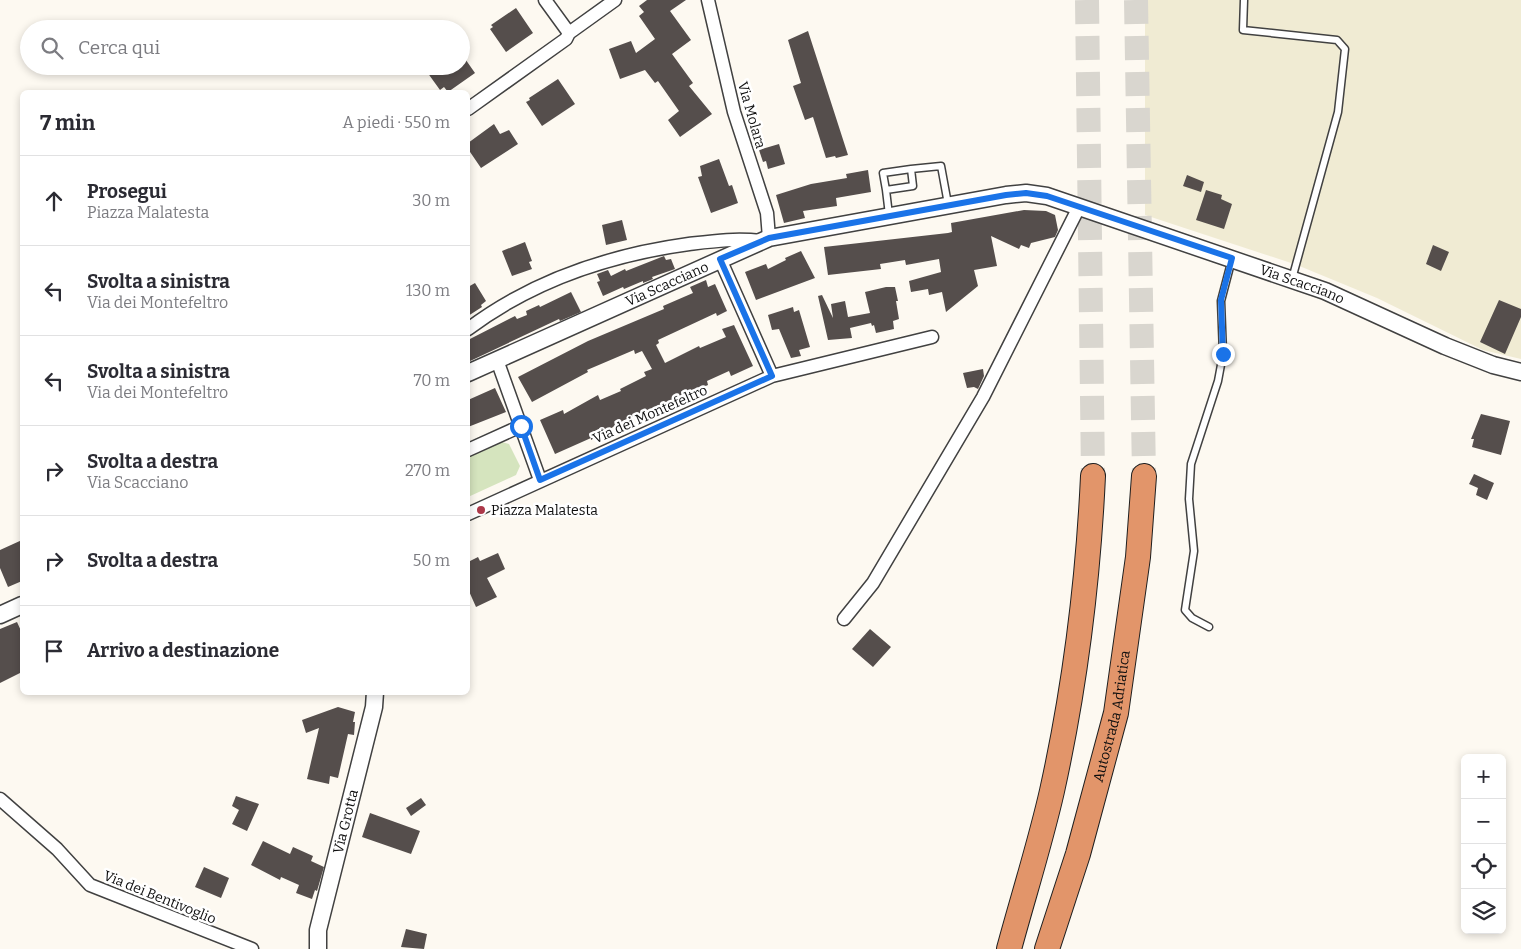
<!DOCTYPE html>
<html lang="it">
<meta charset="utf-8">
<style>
body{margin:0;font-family:Bitter,serif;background:#f7f7f7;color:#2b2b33}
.controls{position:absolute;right:15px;bottom:15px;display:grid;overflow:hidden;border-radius:8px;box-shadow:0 2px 8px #0003}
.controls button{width:45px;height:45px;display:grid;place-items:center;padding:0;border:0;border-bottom:1px solid #e1e1e2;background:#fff;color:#2b2b33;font:25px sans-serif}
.stop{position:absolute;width:15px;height:15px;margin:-11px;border:4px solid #1a73e8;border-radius:50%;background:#fff}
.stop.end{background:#1a73e8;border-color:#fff;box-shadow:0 1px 5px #0008}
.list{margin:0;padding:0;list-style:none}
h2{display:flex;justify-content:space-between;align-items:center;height:65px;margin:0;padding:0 20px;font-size:21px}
h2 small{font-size:16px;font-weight:400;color:#7c7c81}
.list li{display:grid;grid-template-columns:32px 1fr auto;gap:15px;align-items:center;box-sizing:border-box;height:90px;padding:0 20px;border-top:1px solid #e1e1e2}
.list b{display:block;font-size:19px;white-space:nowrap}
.list p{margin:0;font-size:16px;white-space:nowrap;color:#7c7c81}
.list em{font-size:16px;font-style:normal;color:#7c7c81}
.icon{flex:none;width:28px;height:28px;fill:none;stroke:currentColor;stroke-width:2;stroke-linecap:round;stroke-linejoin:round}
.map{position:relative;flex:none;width:1521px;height:949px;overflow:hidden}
.search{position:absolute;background:#fff;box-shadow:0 2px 8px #0003;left:20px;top:20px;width:450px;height:55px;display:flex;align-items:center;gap:12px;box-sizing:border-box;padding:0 18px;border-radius:28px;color:#7c7c81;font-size:19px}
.panel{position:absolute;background:#fff;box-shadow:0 2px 8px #0003;left:20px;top:90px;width:450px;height:605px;border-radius:8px}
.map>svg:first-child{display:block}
</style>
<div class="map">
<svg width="1521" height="949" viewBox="0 0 1521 949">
<rect width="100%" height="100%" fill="#fdf9f1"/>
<path fill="#f0ebd3" d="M1145 0H1521V359L1483 350 1377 298 1297 265 1145 215Z"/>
<path fill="#d5e4be" d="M498 441 509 444 520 466 516 475 468 497V456Z"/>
<path fill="#554e4c" d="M647 0H686L670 11 691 40 672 54 693 83 689 86 712 114 680 137 668 120 679 111 658 81 655 83 645 70 620 79 609 49 631 41 636 53 655 39 639 16 644 12 639 6Z
M516 8 533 33 506 52 490 29 493 27 491 25Z
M808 31 848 155 836 158 835 156 826 158 813 117 805 120 793 86 801 83 788 40Z
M461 53 475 73 448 92 444 87 440 90 427 72 435 66H461Z
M558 79 575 104 542 126 526 102 530 100 529 98Z
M494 124 500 134 509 130 518 144 481 168 468 149V143Z
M779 144 785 164 768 169 766 161 763 162 759 150Z
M719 159 729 186 732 185 738 203 711 213 698 177 702 176 700 166Z
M868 170 871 192 836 198 837 206 803 211 805 218 784 223 776 195 811 184 847 178 846 174Z
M1187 175 1204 182 1201 192 1183 186Z
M1206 190 1222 195 1221 199 1232 204 1224 229 1196 220Z
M1024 210 1046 211 1055 215 1058 230 1055 237 1031 243 1029 248 1021 245 1019 249 991 236 997 266 974 270 978 286 946 312 942 292 929 295 928 289 911 292 909 281 941 272 939 259 906 265 905 260 880 264 881 269 828 275 824 247 948 233 952 232 951 223Z
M622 220 627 240 606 245 602 225Z
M525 242 532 261 529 262 532 269 512 276 502 251Z
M1433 245 1449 252 1441 271 1426 264Z
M801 251 815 278 756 300 745 272 766 264 768 269 786 260 785 258Z
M664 256 666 260 671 259 675 269 652 277 653 279 643 283V281L624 289 623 287 603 296 597 282 600 281 597 274 608 270 611 276 625 269 626 271Z
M706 280 708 287 715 284 727 311 717 316 716 313 658 340 659 343 656 345 665 363 699 346 700 348 726 337 722 329 734 325 753 366 731 376 729 371 707 381 708 385 625 420 591 440V438L555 454 540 420 563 410 564 414 598 395 600 400 621 391 620 389 646 376 644 372 652 369 642 351 635 354 634 350 587 370 588 372 532 402 518 377 588 341 664 309 663 306 693 293 690 287Z
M475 283 486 301 481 305 482 307 468 316V287Z
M886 287H895L898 301H896L899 319 893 321 894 329 876 333 874 325 872 326 871 323 850 328 852 338 828 340 818 296 822 295 833 318 831 304 845 301 848 317 870 313 865 292Z
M571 292 581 312 560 321 559 319 468 362V340L515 316 517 319 527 315 526 311 539 305 540 307Z
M1499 300 1521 309V317L1505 354 1480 342Z
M793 307 794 312 799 310 810 347 799 350 801 356 791 358 779 329 772 330 768 315Z
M983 369 984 376 978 389 974 387 967 388 963 373Z
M495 388 506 412 468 427V400Z
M1481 414 1510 421 1501 455 1472 447 1474 439H1471Z
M1474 474 1494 483 1487 500 1476 495 1478 488 1469 484Z
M22 540V581L8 587 0 568V550Z
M498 553 505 569 487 578 497 597 476 607 468 589V562L478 557 480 561Z
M17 622 22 633V672L0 683V629Z
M870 629 891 647 873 667 852 649Z
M338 707 355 712 353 722H355L354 735 348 734 338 778 330 776 329 784 307 779 319 728 306 733 302 720Z
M236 796 259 804 247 831 232 824 239 810 232 806Z
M421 798 426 805 411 816 406 808Z
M370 813 420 831 411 854 362 837Z
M263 841 290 854 293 847 313 856 311 861 324 867 317 891 315 890 312 899 296 893 299 885 281 877 280 880 251 865Z
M204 867 229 878 221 898 195 887Z
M406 929 427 934 424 949 401 947Z"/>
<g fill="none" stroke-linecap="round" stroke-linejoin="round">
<path stroke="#d9d6cf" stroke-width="24" stroke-dasharray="24 12" stroke-linecap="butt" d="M1087 0 1093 476
M1136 0 1144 476"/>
<g stroke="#414141" stroke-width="9">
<path id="service" d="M1244 0 1243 30 1337 40 1345 49 1338 112 1292 279
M911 169 941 166 948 204
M886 190 883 173 911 169 913 186 886 190 889 215
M1209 627 1192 618 1185 610 1194 551 1189 499 1191 464 1218 381 1223 354 1221 301 1232 259"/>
</g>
<g stroke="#414141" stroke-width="15">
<path id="minor" d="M545 0 569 33
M708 0 734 112 767 213 769 238
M468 109 566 39 569 33 615 0
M720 259 772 376
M468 329C532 281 609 255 689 244 714 241 736 238 761 241
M497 360 540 480
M468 450 521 426
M468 514 772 376 932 337
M844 619 873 583 983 397 1079 207
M0 799 57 849 90 885 252 949"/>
</g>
<g stroke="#414141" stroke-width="19">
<g id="tertiary">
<path id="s1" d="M468 373 769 238 1006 195 1026 193 1047 196 1325 291 1445 346 1493 365 1521 372"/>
<path d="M0 615 22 605"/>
<path id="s2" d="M318 949V930L374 707 375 692"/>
</g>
</g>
<g stroke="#1f1f1f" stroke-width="26">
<g id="motorway">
<path d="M1009 949C1023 897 1040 844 1052 791 1075 687 1088 583 1093 476"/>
<path id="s3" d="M1047 949 1078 854 1116 713 1138 557 1144 476"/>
</g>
</g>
<use href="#service" stroke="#fff" stroke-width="6"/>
<use href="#minor" stroke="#fff" stroke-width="12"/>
<use href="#tertiary" stroke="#fff" stroke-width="16"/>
<use href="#motorway" stroke="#e2956a" stroke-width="24"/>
</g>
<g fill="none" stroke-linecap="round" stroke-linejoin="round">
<path stroke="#1a73e8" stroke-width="6" d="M521 426 540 480 772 376 720 259 769 238 1006 195 1026 193 1047 196 1232 258 1221 300 1223 354"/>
</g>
<circle fill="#ac3849" stroke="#fff" stroke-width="2" cx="481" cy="510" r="5"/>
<g text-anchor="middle" stroke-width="5" stroke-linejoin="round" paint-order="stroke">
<g font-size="14" fill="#0e0e0e" stroke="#fff">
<text transform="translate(752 115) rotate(74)" y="5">Via Molara</text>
<text dy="5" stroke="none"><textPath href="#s1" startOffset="218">Via Scacciano</textPath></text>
<text dy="5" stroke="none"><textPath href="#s1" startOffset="882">Via Scacciano</textPath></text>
<text transform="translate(650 414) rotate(-24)" y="5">Via dei Montefeltro</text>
<text dy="5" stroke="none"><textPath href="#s3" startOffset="242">Autostrada Adriatica</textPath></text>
<text dy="5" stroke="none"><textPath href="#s2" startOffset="131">Via Grotta</textPath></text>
<text transform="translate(160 897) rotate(22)" y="5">Via dei Bentivoglio</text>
</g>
<g font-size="14" fill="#0e0e0e" stroke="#fff" text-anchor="start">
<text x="491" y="515">Piazza Malatesta</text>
</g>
</g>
</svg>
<div class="controls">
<button>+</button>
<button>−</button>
<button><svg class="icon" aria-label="locate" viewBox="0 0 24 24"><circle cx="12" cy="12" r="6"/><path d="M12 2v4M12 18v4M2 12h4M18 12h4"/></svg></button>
<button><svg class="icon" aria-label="layers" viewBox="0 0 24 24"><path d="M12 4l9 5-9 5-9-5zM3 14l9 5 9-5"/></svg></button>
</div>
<div class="stop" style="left:521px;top:426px"></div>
<div class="stop end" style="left:1223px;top:354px"></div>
<div class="search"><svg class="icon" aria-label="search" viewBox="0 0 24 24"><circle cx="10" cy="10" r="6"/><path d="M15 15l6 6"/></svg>Cerca qui</div>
<section class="panel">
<h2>7 min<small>A piedi · 550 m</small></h2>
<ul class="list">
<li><svg class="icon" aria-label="ahead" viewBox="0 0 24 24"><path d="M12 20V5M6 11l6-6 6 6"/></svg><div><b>Prosegui</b><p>Piazza Malatesta</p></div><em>30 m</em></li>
<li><svg class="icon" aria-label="left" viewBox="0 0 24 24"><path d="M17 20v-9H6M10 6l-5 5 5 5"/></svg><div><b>Svolta a sinistra</b><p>Via dei Montefeltro</p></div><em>130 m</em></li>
<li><svg class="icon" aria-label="left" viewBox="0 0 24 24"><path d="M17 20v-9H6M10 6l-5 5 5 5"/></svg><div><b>Svolta a sinistra</b><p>Via dei Montefeltro</p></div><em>70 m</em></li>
<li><svg class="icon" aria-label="right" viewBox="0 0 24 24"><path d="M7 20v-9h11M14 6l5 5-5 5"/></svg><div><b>Svolta a destra</b><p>Via Scacciano</p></div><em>270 m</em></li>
<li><svg class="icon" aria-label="right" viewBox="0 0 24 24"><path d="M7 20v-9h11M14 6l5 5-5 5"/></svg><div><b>Svolta a destra</b></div><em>50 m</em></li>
<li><svg class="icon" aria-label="arrive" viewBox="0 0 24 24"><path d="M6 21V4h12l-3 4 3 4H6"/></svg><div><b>Arrivo a destinazione</b></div></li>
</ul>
</section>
</div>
